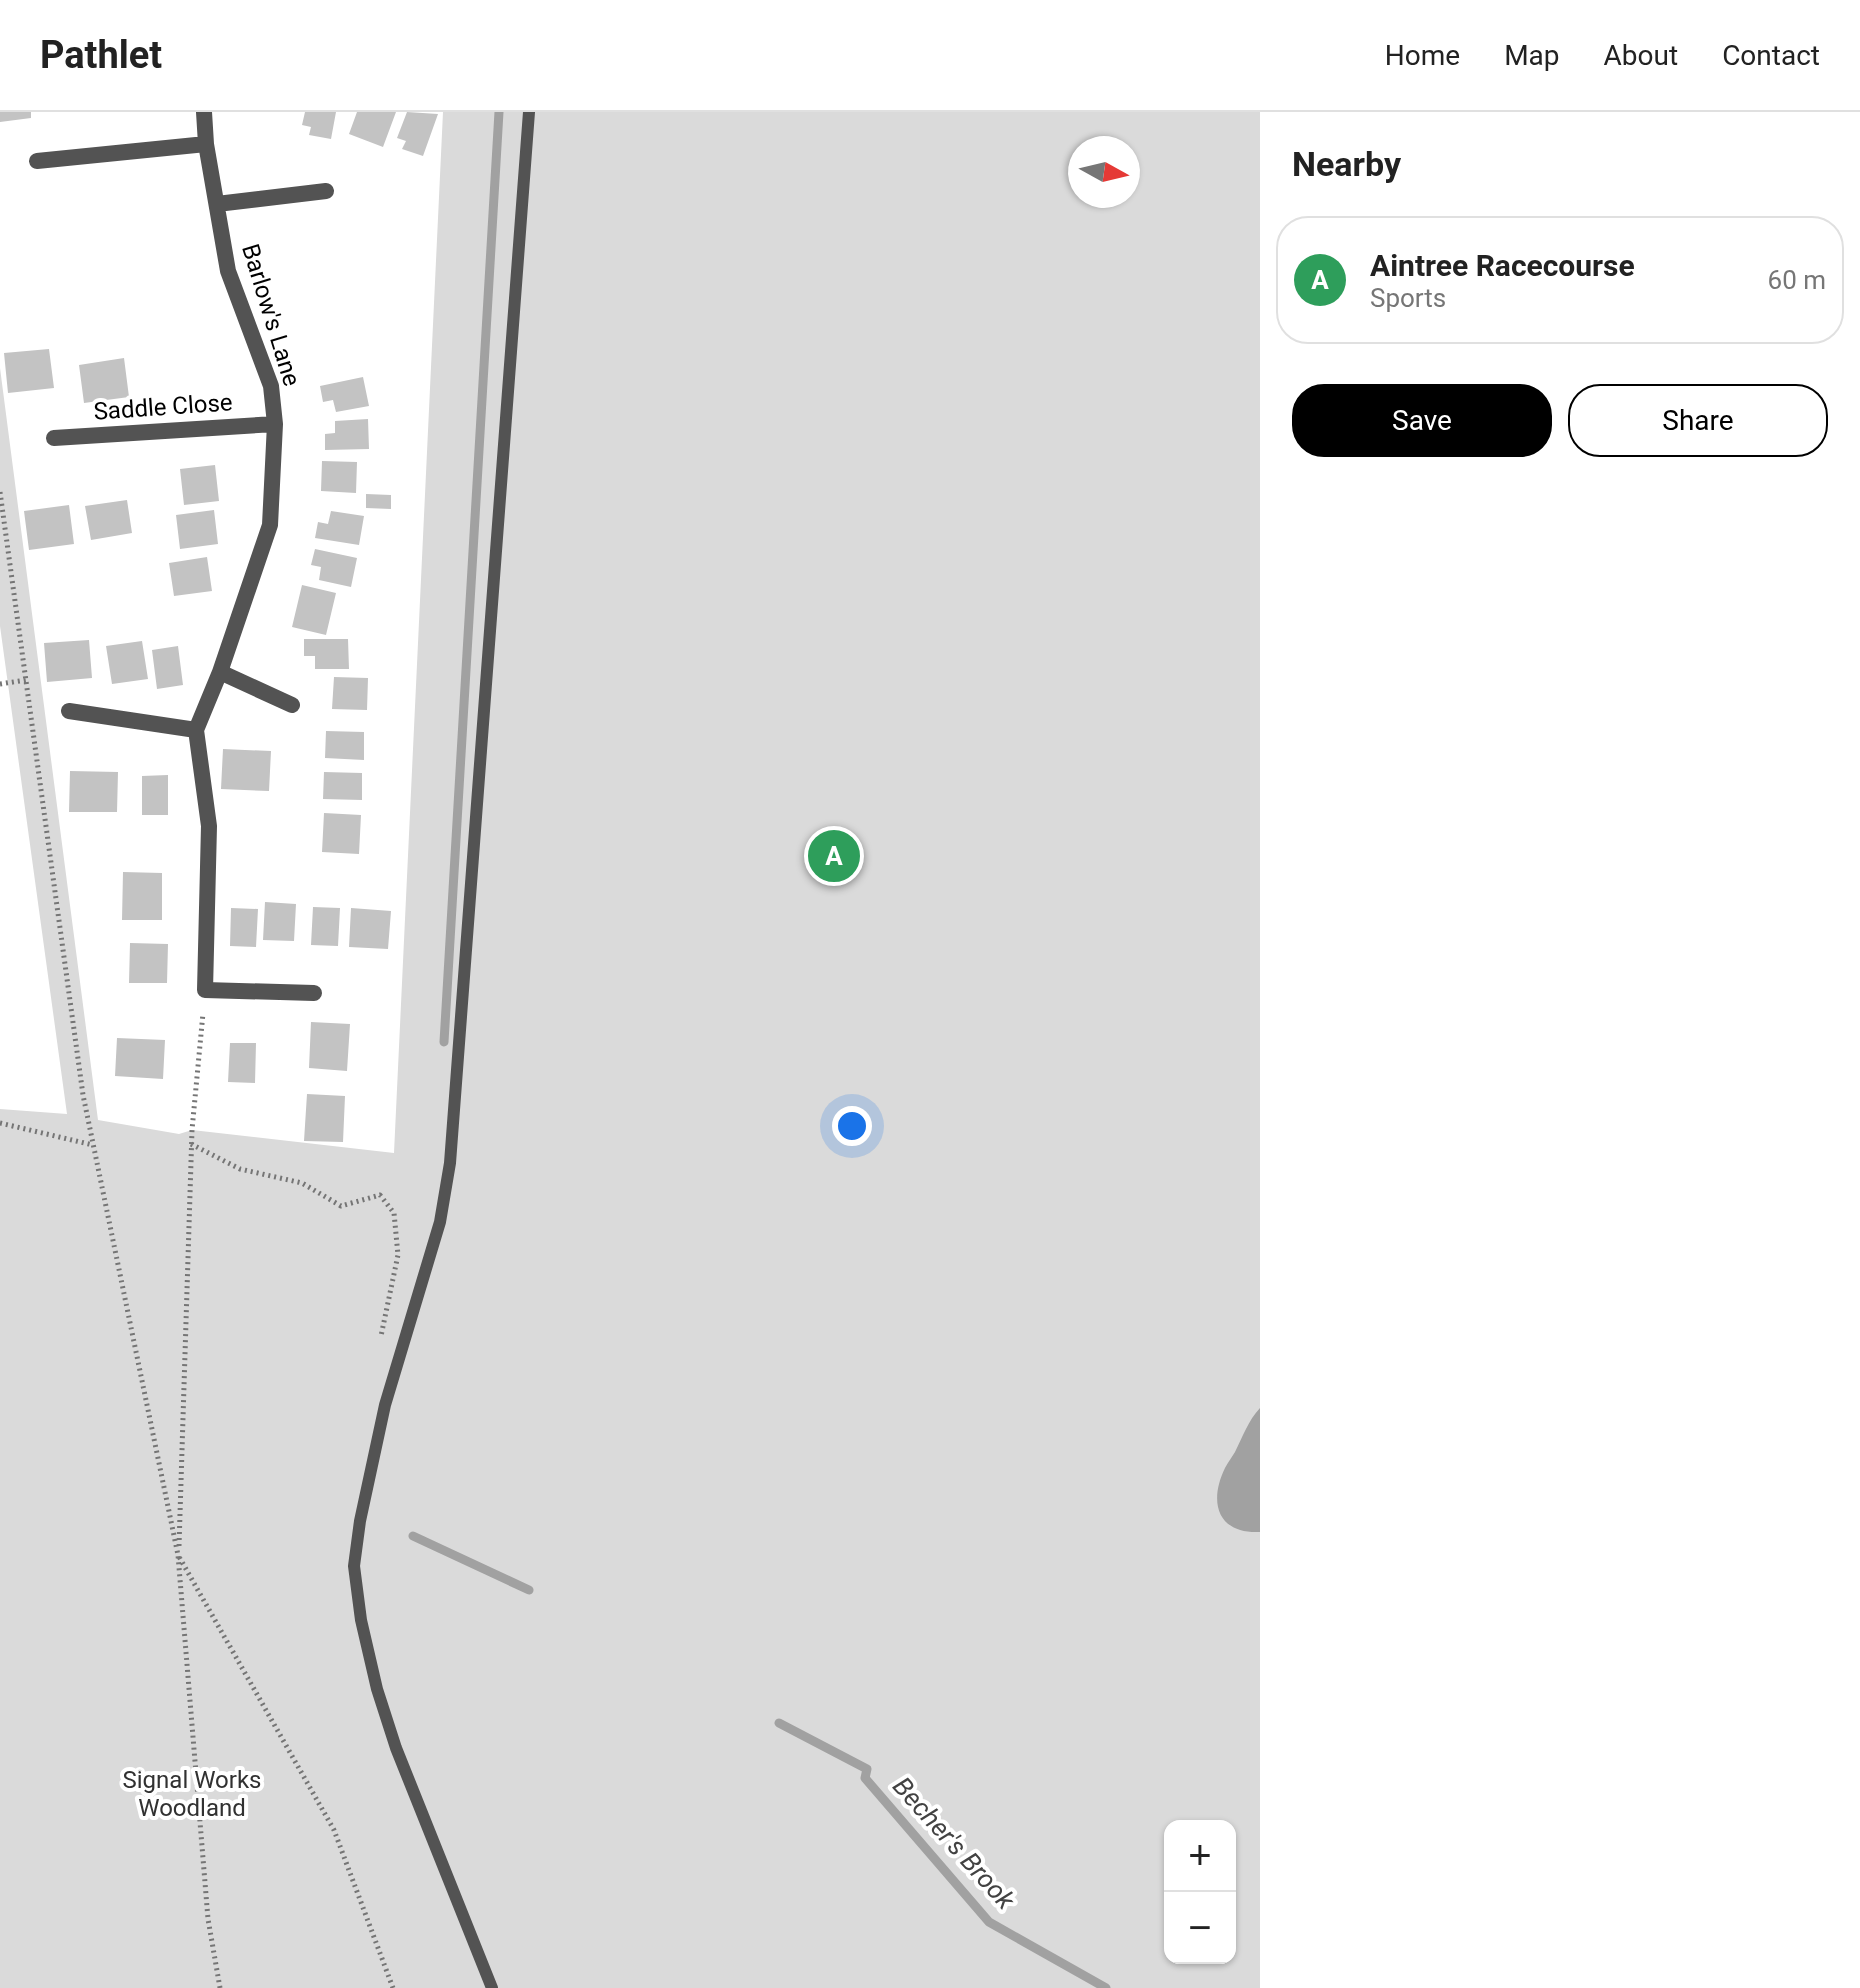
<!DOCTYPE html>
<meta charset="utf-8">
<style>
body{margin:0;font-family:Roboto,sans-serif;background:#f6f6f6;color:#222}
.controls{position:absolute;right:24px;bottom:24px;display:grid;overflow:hidden;border-radius:16px;box-shadow:0 2px 6px #0004}
.controls button{width:72px;height:72px;display:grid;place-items:center;padding:0;border:0;border-bottom:2px solid #e0e0e0;background:#fff;color:#222;font:40px sans-serif}
.compass{position:absolute;left:1068px;top:24px;width:72px;height:72px;border-radius:50%;background:#fff;box-shadow:0 2px 6px #0004;rotate:98deg}
.you{position:absolute;left:852px;top:1014px;width:28px;height:28px;margin:-20px;border:6px solid #fff;border-radius:50%;background:#1a73e8;box-shadow:0 0 0 12px #1a73e833}
.badge{display:grid;place-items:center;width:52px;height:52px;border-radius:50%;background:#000;color:#fff;font-size:26px;font-weight:700}
.pin{position:absolute;translate:-50% -50%;border:4px solid #fff;box-shadow:0 2px 8px #0006}
.list{margin:0;padding:0;list-style:none}
h2{display:flex;justify-content:space-between;align-items:center;height:104px;margin:0;padding:0 32px;font-size:34px}
h2 small{font-size:26px;font-weight:400;color:#767676}
.list li{display:grid;grid-template-columns:52px 1fr auto;gap:24px;align-items:center;box-sizing:border-box;height:128px;margin:0 16px 16px;padding:0 16px;border:2px solid #e0e0e0;border-radius:32px}
.list b{display:block;font-size:30px;white-space:nowrap}
.list p{margin:0;font-size:26px;white-space:nowrap;color:#767676}
.list em{font-size:26px;font-style:normal;color:#767676}
.actions{display:flex;gap:16px;padding:24px 32px}
.actions a{flex:1;padding:18px 0;border:2px solid #000;border-radius:32px;text-align:center;font-size:28px;color:#000}
.actions .main{background:#000;color:#fff}
.map{position:relative;flex:none;width:1260px;height:1876px;overflow:hidden}
header{display:flex;align-items:center;gap:48px;box-sizing:border-box;height:112px;padding:0 40px;background:#fff;border-bottom:2px solid #e0e0e0}
header strong{font-size:38px}
nav{display:flex;gap:44px;margin-inline-start:auto;font-size:28px}
main{display:flex}
aside{flex:1;background:#fff}
.map>svg:first-child{display:block}
</style>
<header>
<strong>Pathlet</strong>
<nav><a>Home</a><a>Map</a><a>About</a><a>Contact</a></nav>
</header>
<main>
<div class="map">
<svg width="1260" height="1876" viewBox="0 0 1260 1876">
<rect width="100%" height="100%" fill="#fff"/>
<path fill="#dadada" fill-rule="evenodd" d="M443 0H1260V1876H0V997L67 1002 0 514V256L98 1008 179 1022 192 1018 394 1041ZM1080 36H1128V84H1080ZM1170 1714H1230V1846H1170Z"/>
<path fill="#a1a1a1" d="M1260 1296V1420C1218 1422 1208 1391 1225 1356 1228 1350 1232 1345 1235 1340 1243 1324 1248 1309 1260 1296Z"/>
<g fill="none" stroke-linecap="round" stroke-linejoin="round">
<path stroke="#a1a1a1" stroke-width="9" d="M444 930 499 0
M413 1424 529 1478
M779 1611 867 1657 865 1666 989 1810 1106 1876"/>
</g>
<path fill="#c3c3c3" d="M0 0H31V6L0 10Z
M305 0H336L331 27 309 23 311 15 302 13Z
M357 0H396L383 35 349 22Z
M407 0 438 2 423 44 402 37 406 29 397 26Z
M49 237 54 276 8 281 4 241Z
M124 246 129 285 84 291 79 253Z
M363 265 369 294 336 300 333 288 323 290 320 274Z
M368 307 369 337 325 338V322L335 321V309Z
M322 349 357 350 356 381 321 379Z
M215 353 219 389 184 393 180 357Z
M366 382 391 383V397L366 396Z
M127 388 132 421 91 428 85 394Z
M69 393 74 432 29 438 24 399Z
M214 398 218 432 180 437 176 403Z
M331 399 364 404 359 433 315 426 318 410 328 412Z
M315 437 357 446 351 475 319 468 321 455 311 453Z
M207 445 212 479 174 484 169 451Z
M302 473 336 481 326 523 292 515Z
M304 527H348L349 557H315V544H304Z
M89 528 92 566 47 570 44 531Z
M142 529 148 567 112 572 106 534Z
M178 534 183 573 157 577 152 538Z
M334 565 368 566 367 598 332 597Z
M326 619 364 620V648L325 646Z
M223 637 271 639 269 679 221 677Z
M70 659 118 660 117 700H69Z
M324 660 362 661V688L323 687Z
M168 663V703H142V664Z
M324 701 361 703 359 742 322 740Z
M123 760 162 761V808H122Z
M265 790 296 792 294 829 263 828Z
M313 795 340 796 338 834 311 833Z
M231 796 258 797 256 835 230 834Z
M351 796 391 799 388 837 349 835Z
M130 831 168 832 167 871H129Z
M311 910 350 912 347 959 309 956Z
M117 926 165 928 163 967 115 964Z
M230 931H256L255 971 228 970Z
M307 982 345 984 343 1030 304 1029Z"/>
<g fill="none" stroke-linecap="round" stroke-linejoin="round">
<path stroke="#757575" stroke-width="5" stroke-dasharray="2 4" stroke-linecap="butt" d="M0 380 83 983 178 1443
M0 572 26 568
M0 1011 93 1033
M191 1032 240 1057 302 1071 341 1094 380 1083 394 1101 398 1143 381 1224
M179 1434 192 1018 203 901
M220 1876 208 1807 178 1443 334 1718 393 1876"/>
<path stroke="#535353" stroke-width="12" d="M492 1876 396 1636 377 1577 361 1508 354 1454 360 1409 385 1293 440 1110 450 1051 529 0"/>
<path stroke="#535353" stroke-width="16" d="M204 0 206 32 228 159 271 274 275 312 270 413 220 560 196 618 209 714 205 878 314 881
M37 49 206 32
M217 92 326 79
M54 326 275 312
M220 560 292 593
M69 599 196 618"/>
</g>
<g text-anchor="middle" stroke-width="8" stroke-linejoin="round" paint-order="stroke">
<g font-size="24" fill="#000" stroke="#fff">
<text transform="translate(271 203) rotate(73)" y="8">Barlow's Lane</text>
<text transform="translate(163 295) rotate(-4)" y="8">Saddle Close</text>
</g>
<g font-size="24" fill="#313131" stroke="#fff">
<text x="192" y="1676">Signal Works<tspan x="192" dy="28">Woodland</tspan></text>
</g>
<g font-size="26" font-style="italic" fill="#424242" stroke="#fff">
<text transform="translate(954 1731) rotate(48)" y="9">Becher's Brook</text>
</g>
</g>
</svg>
<div class="controls">
<button>+</button>
<button>−</button>
</div>
<svg class="compass" viewBox="-18 -18 36 36"><path d="M0-13l5 13h-10z" fill="#e53935"/><path d="M0 13l5-13h-10z" fill="#767676"/></svg>
<div class="you"></div>
<div class="pin badge" style="left:834px;top:744px;background:#2e9e5b">A</div>
</div>
<aside>
<h2>Nearby<small></small></h2>
<ul class="list">
<li><span class="badge" style="background:#2e9e5b">A</span><div><b>Aintree Racecourse</b><p>Sports</p></div><em>60 m</em></li>
</ul>
<div class="actions"><a class="main">Save</a><a>Share</a></div>
</aside>
</main>
